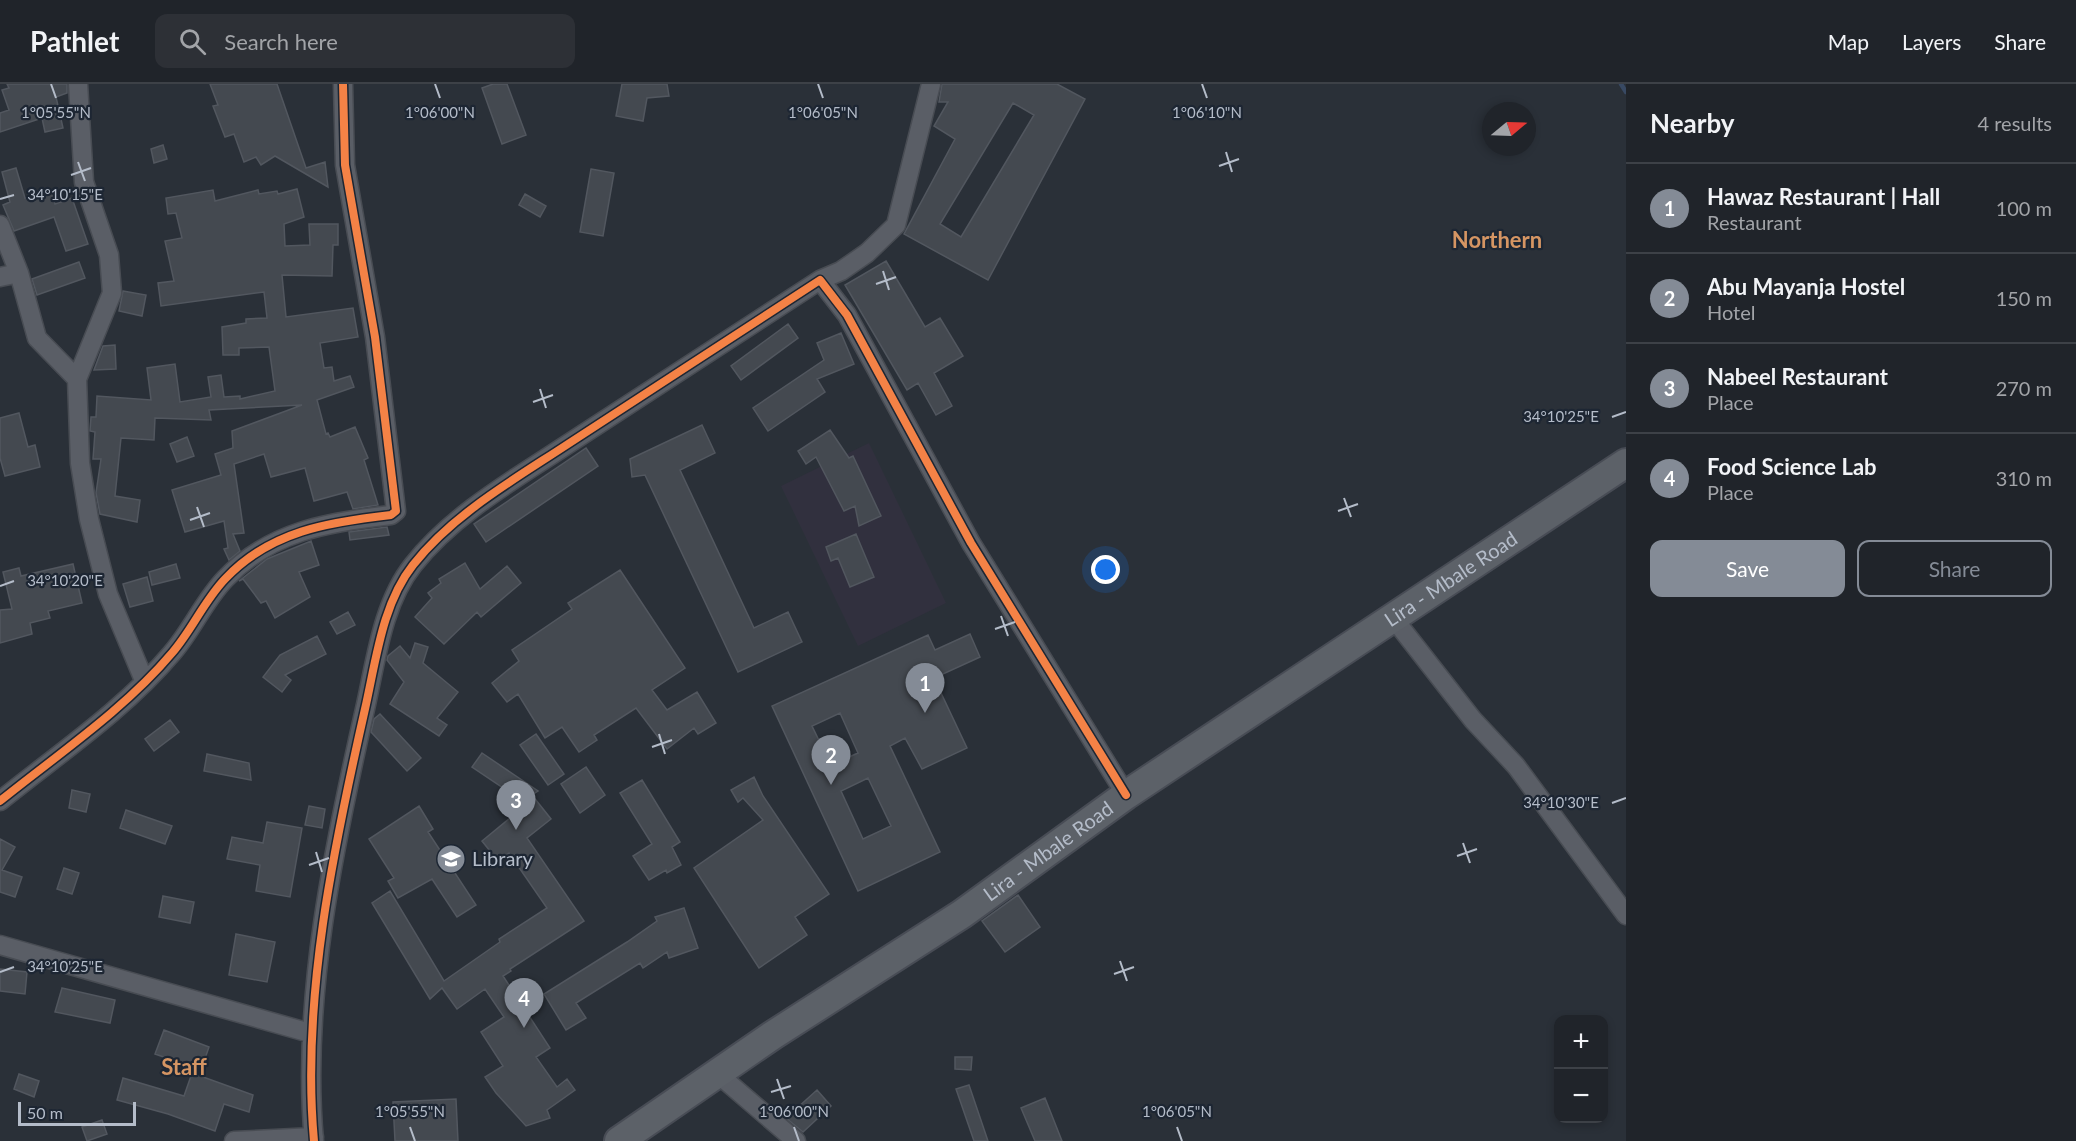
<!DOCTYPE html>
<meta charset="utf-8">
<style>
body{margin:0;font-family:Lato,sans-serif;background:#2d3036;color:#f1f3f6}
.controls{position:absolute;right:18px;bottom:18px;display:grid;overflow:hidden;border-radius:12px;box-shadow:0 3px 9px #0003}
.controls button{width:54px;height:54px;display:grid;place-items:center;padding:0;border:0;border-bottom:2px solid #3d4147;background:#20242a;color:#f1f3f6;font:30px sans-serif}
.compass{position:absolute;left:1482px;top:18px;width:54px;height:54px;border-radius:50%;background:#20242a;box-shadow:0 3px 9px #0003;rotate:71deg}
.scale{position:absolute;left:18px;bottom:15px;width:118px;box-sizing:border-box;padding-left:6px;border:3px solid #b4bcc9;border-top:0;font-size:16px;line-height:21px;white-space:nowrap;color:#b4bcc9;-webkit-text-stroke:4px #1d2633;paint-order:stroke}
.you{position:absolute;left:1106px;top:486px;width:21px;height:21px;margin:-15px;border:4px solid #fff;border-radius:50%;background:#1a73e8;box-shadow:0 0 0 9px #1a73e833}
.badge{display:grid;place-items:center;width:39px;height:39px;border-radius:50%;background:#848b96;color:#fff;font-size:20px;font-weight:700}
.pin{position:absolute;translate:-50% -50px;filter:drop-shadow(0 2px 3px #0008)}
.pin::after{content:'';position:absolute;top:32px;width:21px;height:18px;background:inherit;clip-path:polygon(0 0,100% 0,50% 100%)}
.list{margin:0;padding:0;list-style:none}
h2{display:flex;justify-content:space-between;align-items:center;height:78px;margin:0;padding:0 24px;font-size:26px}
h2 small{font-size:20px;font-weight:400;color:#a2a4a8}
.list li{display:grid;grid-template-columns:39px 1fr auto;gap:18px;align-items:center;box-sizing:border-box;height:90px;padding:0 24px;border-top:2px solid #3d4147}
.list b{display:block;font-size:22px;white-space:nowrap}
.list p{margin:0;font-size:20px;white-space:nowrap;color:#a2a4a8}
.list em{font-size:20px;font-style:normal;color:#a2a4a8}
.actions{display:flex;gap:12px;padding:18px 24px}
.actions a{flex:1;padding:14px 0;border:2px solid #848b96;border-radius:12px;text-align:center;font-size:21px;color:#848b96}
.actions .main{background:#848b96;color:#fff}
.icon{flex:none;width:33px;height:33px;fill:none;stroke:currentColor;stroke-width:2;stroke-linecap:round;stroke-linejoin:round}
.map{position:relative;flex:none;width:1626px;height:1057px;overflow:hidden}
header{display:flex;align-items:center;gap:36px;box-sizing:border-box;height:84px;padding:0 30px;background:#20242a;border-bottom:2px solid #3d4147}
header strong{font-size:28px}
nav{display:flex;gap:33px;margin-inline-start:auto;font-size:21px}
.search{width:420px;height:54px;background:#2d3036;display:flex;align-items:center;gap:15px;box-sizing:border-box;padding:0 21px;border-radius:12px;color:#a2a4a8;font-size:22px}
main{display:flex}
aside{flex:1;background:#20242a}
.map>svg:first-child{display:block}
</style>
<header>
<strong>Pathlet</strong>
<div class="search"><svg class="icon" aria-label="search" viewBox="0 0 24 24"><circle cx="10" cy="10" r="6"/><path d="M15 15l6 6"/></svg>Search here</div>
<nav><a>Map</a><a>Layers</a><a>Share</a></nav>
</header>
<main>
<div class="map">
<svg width="1626" height="1057" viewBox="0 0 1626 1057">
<rect width="100%" height="100%" fill="#2a3038"/>
<path fill="#31303e" d="M869 359 946 519 858 562 781 402Z"/>
<g fill="none" stroke-linecap="round" stroke-linejoin="round">
<path stroke="#384963" stroke-width="4.5" d="M1621 0 1626 8"/>
</g>
<path fill="#444950" stroke="#52575f" stroke-width="1.5" fill-rule="evenodd" d="M7 0H67V9L56 13 63 44 45 48 42 34 0 48V29L9 26 2 6 9 4Z
M210 0H277L306 84 325 78 328 103 275 72 261 81 256 73 244 78 234 50 225 53 213 22 218 21Z
M493 0H507L526 51 502 60 482 4Z
M622 0H667L669 12 647 14 643 37 616 32Z
M942 0H1057L1085 15 988 196 904 150 955 55 934 42 948 18H939ZM1013 19 1034 31 961 153 940 140Z
M163 61 167 75 154 79 151 65Z
M16 84 25 114 51 106 55 120 72 114 88 160 66 167 54 133 14 147 3 121 10 118 2 88Z
M591 85 614 89 603 152 580 148Z
M297 105 304 133 284 140 285 162 310 161 309 140H338V161H333L332 192 282 191 286 233 353 224 358 253 320 259 324 284 332 283 334 297 350 292 354 303 317 316 326 350 328 349 330 353 355 343 368 374 364 376 378 421 353 425 347 408 314 417 305 384 271 393 264 370 234 380 244 449 233 450 240 467 229 476 224 465 228 464 224 437 185 448 172 406 221 391 215 370 233 364 232 347 302 321 209 326 211 336 155 334 154 356 121 354 115 412 140 416 137 438 100 430 96 409 101 375H93L95 348 90 347 91 333H96L97 312 151 316 147 284 175 280 180 318 211 313 208 293 221 291 224 313 240 312V315L275 307 269 263 239 264V271H223L222 243 246 239V235L267 234 264 208 161 222 158 199 174 197 165 157 182 154 176 129 168 130 166 114 213 106 215 117 258 106 259 110 277 107 278 110Z
M525 110 546 122 540 133 519 121Z
M886 177 925 243 940 234 963 272 934 289 952 322 936 331 918 299 907 306 845 201Z
M79 178 85 194 37 211 32 195Z
M123 207 146 211 142 232 119 227Z
M788 240 798 254 741 296 731 282Z
M841 249 854 280 817 295 825 308 768 347 753 324 824 276 817 259Z
M115 261 116 285 94 286 103 262Z
M19 329 28 363 35 361 40 383 5 392 0 374V334Z
M702 341 715 369 680 386 754 544 788 528 802 558 738 588 645 391 632 393 630 375Z
M830 346 849 374 853 372 881 432 859 442 855 422 844 427 816 373 806 380 798 367Z
M187 353 194 372 177 378 170 360Z
M586 364 598 382 486 458 474 440Z
M387 443 389 451 350 456 349 448Z
M856 450 874 493 850 503 838 474 831 477 826 463Z
M311 457 319 481 299 488 310 513 275 534 266 517 261 519 243 495 239 497 267 475Z
M465 479 480 505 507 482 521 499 481 533 477 528 444 560 415 533 432 514 428 509 441 499 439 495Z
M73 480 82 519 48 527 50 534 30 539 32 550 0 559V526L12 525 3 488 19 484 21 492Z
M176 480 180 494 152 501 149 488Z
M620 486 685 584 652 606 667 626 697 608 716 639 698 650 694 644 667 665 636 624 594 651 597 656 579 668 562 643 545 654 518 610 507 618 492 599 519 577 512 566 572 525 568 519Z
M147 493 153 517 130 523 123 500Z
M348 528 355 541 337 550 330 538Z
M970 550 980 573 934 594 967 664 922 685 905 654 890 662 940 768 858 807 772 622 928 551 935 566ZM840 629 858 669 831 681 812 642ZM868 694 891 742 863 755 841 707Z
M317 552 326 570 285 591 291 596 282 608 263 593 280 571Z
M415 559 428 563 423 579 458 608 437 634 447 641 439 652 390 620 404 598 387 576 388 572 400 562 410 574Z
M380 630 421 674 407 687 371 648 374 635Z
M170 636 179 648 154 667 145 655Z
M536 650 564 690 548 701 520 661Z
M482 669 538 707 532 711 551 735 527 754 584 837 510 885 511 887 503 892 550 964 536 973 557 1003 567 995 575 1006 547 1026 550 1034 526 1042 496 1009 485 993 503 982 481 948 504 933 485 905 457 925 442 904 430 915 372 819 390 807 444 897 500 858 499 855 547 824 509 769 498 777 482 757 527 720 472 683Z
M207 670 249 679 251 696 204 687Z
M586 683 605 711 580 729 561 700Z
M754 693 763 712 829 810 795 833 807 851 759 884 694 784 763 736 743 714 738 718 731 706Z
M642 696 680 758 672 763 681 781 667 789 666 786 649 796 633 772 652 760 620 709Z
M72 706 90 710 86 728 69 724Z
M309 722 325 725 322 744 305 741Z
M419 722 433 745 428 748 476 821 457 833 432 795 398 814 388 797 394 794 369 755Z
M126 726 172 742 165 760 120 744Z
M267 738 302 744 290 813 256 807 260 781 227 775 232 753 263 759Z
M0 755 15 763 2 786 22 793 15 813 0 808Z
M64 784 79 789 72 810 57 805Z
M1018 811 1040 843 1005 868 982 837Z
M163 812 194 818 190 839 159 833Z
M684 824 698 864 669 874 667 868 643 884 640 879 576 919 586 934 566 946 544 910 627 858 657 837 655 833Z
M236 850 275 858 267 898 229 891Z
M0 885 27 888 25 910 0 907Z
M62 904 115 916 110 939 55 928Z
M164 946 209 963 201 986 155 970Z
M955 973H972L971 986 955 985Z
M192 989 253 1011 249 1028 224 1020 215 1047 168 1030 117 1016 123 994 184 1012Z
M19 990 39 997 34 1013 14 1005Z
M969 1001 988 1057H974L956 1005Z
M817 1006 831 1022 803 1048 786 1034Z
M1045 1014 1062 1057H1035L1021 1024Z
M456 1015 458 1057H395L393 1018Z
M102 1036 107 1050 87 1057 82 1043Z"/>
<g fill="none" stroke-linecap="round" stroke-linejoin="round">
<g stroke="#484c53" stroke-width="21">
<path id="minor" d="M0 141 19 189 37 254 77 295 80 379 89 435 108 510 144 596
M0 193 19 189
M820 196 841 187 867 169 896 141 931 0
M77 295 112 209 109 171 84 98 78 0
M1394 535 1473 636 1516 682 1626 831
M0 717C57 671 125 625 172 569 192 546 204 517 225 495 270 447 329 438 391 431L396 427 375 253 345 81 343 0
M0 861 310 949
M718 990 796 1057
M234 1057 314 1053
M314 1057C301 916 334 762 365 625 376 577 382 520 413 481 453 430 515 395 568 360 652 305 736 251 820 196L847 231 971 459 1126 711"/>
</g>
<g stroke="#484c55" stroke-width="32">
<g id="primary">
<path id="s1" d="M619 1057 773 951 962 830 1126 711 1626 379"/>
</g>
</g>
<use href="#minor" stroke="#5a5e66" stroke-width="18"/>
<use href="#primary" stroke="#5c6168" stroke-width="28"/>
<g stroke="#1d2633" stroke-width="11">
<path id="cycleway" d="M0 717C57 671 125 625 172 569 192 546 204 517 225 495 270 447 329 438 391 431L396 427 375 253 345 81 343 0
M314 1057C301 916 334 762 365 625 376 577 382 520 413 481 453 430 515 395 568 360 652 305 736 251 820 196L847 231 971 459 1126 711"/>
</g>
<use href="#cycleway" stroke="#f48246" stroke-width="8"/>
</g>
<path fill="none" stroke="#b4bcc9" stroke-width="2" d="M51 0 56 14M435 0 440 14M818 0 823 14M1202 0 1207 14M1226 68 1232 88M78 78 85 97M1219 82 1239 75M71 91 91 84M0 115 14 111M883 187 889 206M876 200 896 193M540 305 546 324M533 318 553 311M1612 333 1626 328M1344 414 1351 433M197 423 204 443M1338 427 1358 420M190 436 210 429M0 502 14 497M1001 532 1008 552M995 545 1015 538M659 650 665 670M652 663 672 656M1612 719 1626 714M1463 759 1470 779M316 768 322 788M1457 772 1477 765M309 781 329 774M1120 877 1127 897M0 888 14 883M1114 890 1134 883M777 995 784 1015M771 1008 791 1002M410 1043 415 1057M794 1043 799 1057M1177 1043 1182 1057"/>
<defs>
<g id="school-disc" transform="scale(1.5)"><circle r="9.5" fill="#848b96" stroke="#1d2633"/><path d="M0-5L7-2L0 1L-7-2ZM-4 1L0 2.5L4 1V4Q0 6-4 4Z" fill="#fff"/></g>
</defs>
<g fill-rule="evenodd">
<use href="#school-disc" x="451" y="775"/>
</g>
<g text-anchor="middle" stroke-width="4.5" stroke-linejoin="round" paint-order="stroke">
<g font-size="20" fill="#b4bcc9" stroke="#1d2633">
<text dy="7" stroke="none"><textPath href="#s1" startOffset="1004">Lira - Mbale Road</textPath></text>
<text dy="7" stroke="none"><textPath href="#s1" startOffset="518">Lira - Mbale Road</textPath></text>
</g>
<g font-size="20" fill="#b4bcc9" stroke="#1d2633" text-anchor="start">
<text x="472" y="782">Library</text>
</g>
<g font-size="22" font-weight="bold" fill="#d59563" stroke="#1d2633">
<text x="1497" y="164">Northern</text>
<text x="184" y="991">Staff</text>
</g>
</g>
<g font-size="15" text-anchor="middle" fill="#b4bcc9" stroke="#1d2633" stroke-width="4.5" stroke-linejoin="round" paint-order="stroke">
<text x="56" y="34">1°05'55"N</text>
<text x="440" y="34">1°06'00"N</text>
<text x="823" y="34">1°06'05"N</text>
<text x="1207" y="34">1°06'10"N</text>
<text x="65" y="116">34°10'15"E</text>
<text x="1561" y="338">34°10'25"E</text>
<text x="65" y="502">34°10'20"E</text>
<text x="1561" y="724">34°10'30"E</text>
<text x="65" y="888">34°10'25"E</text>
<text x="410" y="1033">1°05'55"N</text>
<text x="794" y="1033">1°06'00"N</text>
<text x="1177" y="1033">1°06'05"N</text>
</g>
</svg>
<div class="controls">
<button>+</button>
<button>−</button>
</div>
<svg class="compass" viewBox="-18 -18 36 36"><path d="M0-13l5 13h-10z" fill="#e53935"/><path d="M0 13l5-13h-10z" fill="#a2a4a8"/></svg>
<div class="scale">50 m</div>
<div class="you"></div>
<div class="pin badge" style="left:925px;top:629px">1</div>
<div class="pin badge" style="left:831px;top:701px">2</div>
<div class="pin badge" style="left:516px;top:746px">3</div>
<div class="pin badge" style="left:524px;top:944px">4</div>
</div>
<aside>
<h2>Nearby<small>4 results</small></h2>
<ul class="list">
<li><span class="badge">1</span><div><b>Hawaz Restaurant | Hall</b><p>Restaurant</p></div><em>100 m</em></li>
<li><span class="badge">2</span><div><b>Abu Mayanja Hostel</b><p>Hotel</p></div><em>150 m</em></li>
<li><span class="badge">3</span><div><b>Nabeel Restaurant</b><p>Place</p></div><em>270 m</em></li>
<li><span class="badge">4</span><div><b>Food Science Lab</b><p>Place</p></div><em>310 m</em></li>
</ul>
<div class="actions"><a class="main">Save</a><a>Share</a></div>
</aside>
</main>
